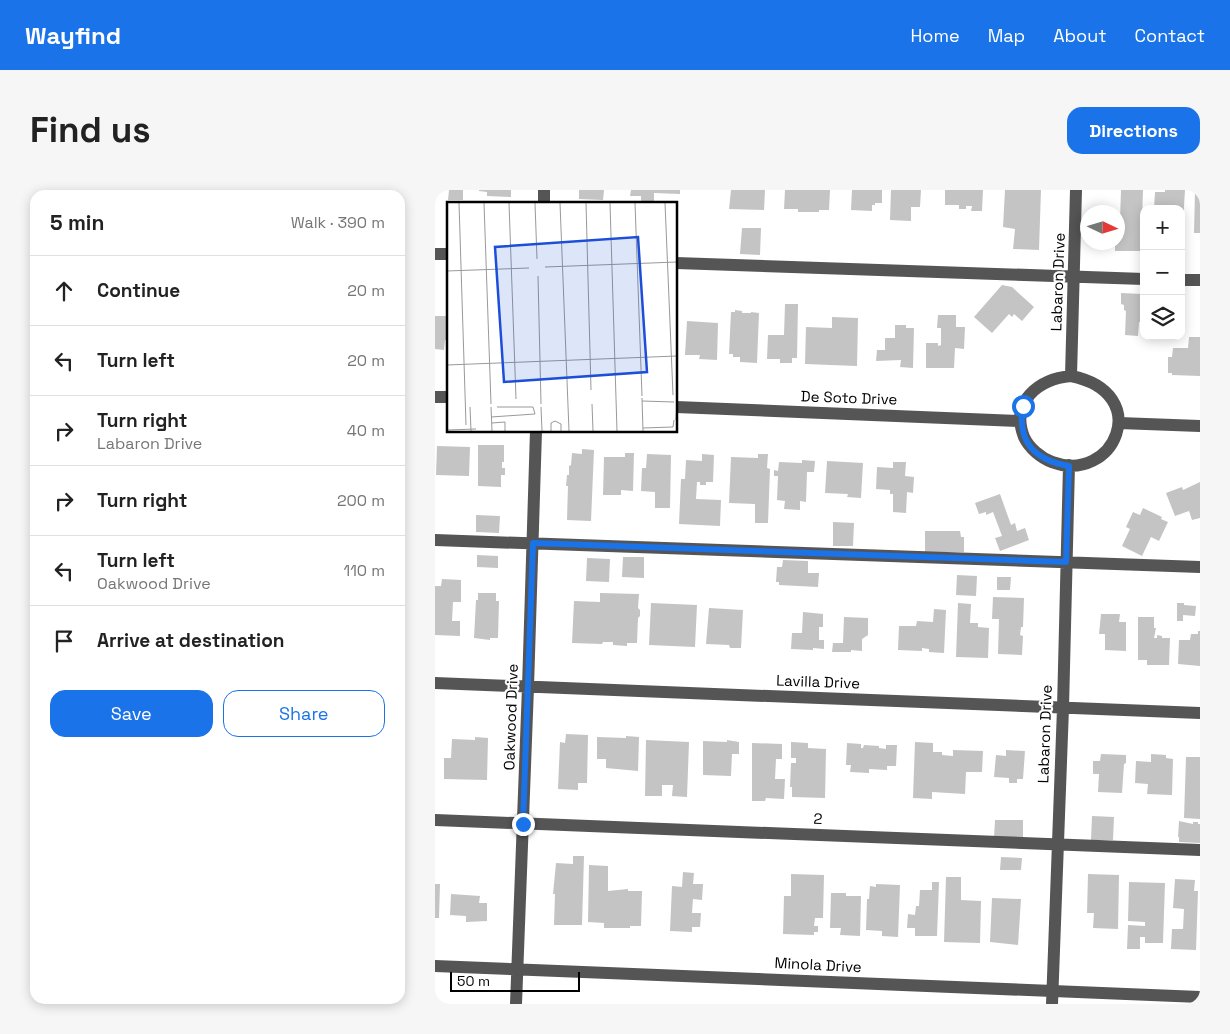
<!DOCTYPE html>
<meta charset="utf-8">
<style>
body{margin:0;font-family:"Space Grotesk",sans-serif;background:#f6f6f6;color:#222}
.controls{position:absolute;right:15px;top:15px;display:grid;overflow:hidden;border-radius:10px;box-shadow:0 2px 12px #0003}
.controls button{width:45px;height:45px;display:grid;place-items:center;padding:0;border:0;border-bottom:1px solid #e0e0e0;background:#fff;color:#222;font:25px sans-serif}
.compass{position:absolute;left:645px;top:15px;width:45px;height:45px;border-radius:50%;background:#fff;box-shadow:0 2px 12px #0003;rotate:94deg}
.scale{position:absolute;left:15px;bottom:12px;width:130px;box-sizing:border-box;padding-left:5px;border:2px solid #000;border-top:0;font-size:14px;line-height:18px;white-space:nowrap;color:#000;-webkit-text-stroke:4px #fff;paint-order:stroke}
.stop{position:absolute;width:15px;height:15px;margin:-11px;border:4px solid #1a73e8;border-radius:50%;background:#fff}
.stop.end{background:#1a73e8;border-color:#fff;box-shadow:0 1px 5px #0008}
.list{margin:0;padding:0;list-style:none}
h2{display:flex;justify-content:space-between;align-items:center;height:65px;margin:0;padding:0 20px;font-size:21px}
h2 small{font-size:16px;font-weight:400;color:#767676}
.list li{display:grid;grid-template-columns:32px 1fr auto;gap:15px;align-items:center;box-sizing:border-box;height:70px;padding:0 20px;border-top:1px solid #e0e0e0}
.list b{display:block;font-size:19px;white-space:nowrap}
.list p{margin:0;font-size:16px;white-space:nowrap;color:#767676}
.list em{font-size:16px;font-style:normal;color:#767676}
.actions{display:flex;gap:10px;padding:15px 20px}
.actions a{flex:1;padding:11px 0;border:1px solid #1a73e8;border-radius:15px;text-align:center;font-size:18px;color:#1a73e8}
.actions .main{background:#1a73e8;color:#fff}
.icon{flex:none;width:28px;height:28px;fill:none;stroke:currentColor;stroke-width:2;stroke-linecap:round;stroke-linejoin:round}
.map{position:relative;flex:none;width:765px;height:814px;overflow:hidden;border-radius:15px}
header{display:flex;align-items:center;gap:30px;box-sizing:border-box;height:70px;padding:0 25px;background:#1a73e8;color:#fff}
header strong{font-size:24px}
nav{display:flex;gap:28px;margin-inline-start:auto;font-size:18px}
.intro{display:flex;align-items:center;justify-content:space-between;box-sizing:border-box;height:120px;padding:0 30px}
h1{margin:0;font-size:35px}
.button{padding:12px 22px;border-radius:15px;background:#1a73e8;color:#fff;font-size:18px;font-weight:700}
main{display:flex;gap:30px;padding:0 30px}
aside{flex:1;background:#fff;border-radius:15px;box-shadow:0 2px 12px #0003}
.map>svg:first-child{display:block}
</style>
<header>
<strong>Wayfind</strong>
<nav><a>Home</a><a>Map</a><a>About</a><a>Contact</a></nav>
</header>
<div class="intro"><h1>Find us</h1><a class="button">Directions</a></div>
<main>
<aside>
<h2>5 min<small>Walk · 390 m</small></h2>
<ul class="list">
<li><svg class="icon" aria-label="ahead" viewBox="0 0 24 24"><path d="M12 20V5M6 11l6-6 6 6"/></svg><div><b>Continue</b></div><em>20 m</em></li>
<li><svg class="icon" aria-label="left" viewBox="0 0 24 24"><path d="M17 20v-9H6M10 6l-5 5 5 5"/></svg><div><b>Turn left</b></div><em>20 m</em></li>
<li><svg class="icon" aria-label="right" viewBox="0 0 24 24"><path d="M7 20v-9h11M14 6l5 5-5 5"/></svg><div><b>Turn right</b><p>Labaron Drive</p></div><em>40 m</em></li>
<li><svg class="icon" aria-label="right" viewBox="0 0 24 24"><path d="M7 20v-9h11M14 6l5 5-5 5"/></svg><div><b>Turn right</b></div><em>200 m</em></li>
<li><svg class="icon" aria-label="left" viewBox="0 0 24 24"><path d="M17 20v-9H6M10 6l-5 5 5 5"/></svg><div><b>Turn left</b><p>Oakwood Drive</p></div><em>110 m</em></li>
<li><svg class="icon" aria-label="arrive" viewBox="0 0 24 24"><path d="M6 21V4h12l-3 4 3 4H6"/></svg><div><b>Arrive at destination</b></div></li>
</ul>
<div class="actions"><a class="main">Save</a><a>Share</a></div>
</aside>
<div class="map">
<svg width="765" height="814" viewBox="0 0 765 814">
<rect width="100%" height="100%" fill="#fff"/>
<path fill="#c4c4c4" d="M14 0H28V10H13Z
M44 0H76V7L52 6V2L44 1Z
M144 0H169L168 10 144 9Z
M196 0H245V4L219 3V13L206 12V6H195Z
M296 0H330L329 20 294 19Z
M350 0H395L394 20H384V22H363V19H349Z
M417 0H447V13H440V15H437V21L416 20Z
M456 0H486L485 17H476V31L455 30Z
M510 0H548L547 21H536L537 16H531V19H524V15H510Z
M570 0H606L604 60 578 59 580 39 568 37Z
M686 0H708L706 61H680V52H682V29L685 30Z
M730 0H750L748 33H746V19H719L720 2H730Z
M760 0H765V43H759Z
M307 38H326L325 65 305 64Z
M567 95 577 97 599 117 587 131 579 124 577 127 574 124 557 143 539 127Z
M707 98H709V132H704L703 146 690 145 691 121 689 120V115L686 114V103L707 104Z
M350 114H363L362 168H357V173H345V169H332L333 145H349Z
M300 120 307 121V123H316V122L324 123 322 173 305 172V167H298V164H294L296 122H300Z
M503 125H521V137H530L529 159 520 158 519 178H491V153H503V156L506 155V138H502Z
M0 126H14L13 150H10L9 160 0 159Z
M397 127 423 128 422 176 370 174 371 137 397 138Z
M252 131 283 133 282 170 264 169 265 165H250Z
M460 135H471V138H479L478 178 465 177 466 170 441 171 442 160H450V148H460Z
M754 147H765V186L737 185V183H733V167H737L738 158H753Z
M43 255H69V272H67V278H70V285H66V297L43 296Z
M2 256 35 257 34 286 1 285Z
M147 259 159 260 156 331 132 330 133 296H131L132 285H134V276L136 275 137 263 147 264Z
M190 263H199L198 301 186 300V305H168L169 267H190Z
M212 264 236 265 235 318H220V302L206 301 207 278H211Z
M267 264 279 265 278 292H271V295H265V292H262L261 309 286 310 285 336 244 334 246 289H250L251 270 267 271Z
M323 264H333L332 278 335 279 333 333H320V314L294 313 296 267 323 268Z
M367 270 380 271 379 282H372L371 312 365 311V320L349 319 350 311 342 310 343 286H339V280L343 281 344 272 367 273Z
M392 271 428 273 426 308 412 307 413 304 390 303Z
M458 272H471L470 286 479 287 478 303 472 302 471 323 458 322V304H455V300L441 299 442 277 458 278Z
M765 292V328L757 330 754 321 740 326 731 303 747 297 748 300Z
M565 304 576 335 580 333 582 341 590 338 594 350 565 361 560 348 567 346 558 322 551 325V322L544 324 540 313Z
M708 318 727 327 726 329 733 332 724 351 716 347 707 366 687 356 695 339 691 337 698 322 705 325Z
M41 325 65 326 64 343 41 342Z
M398 332 419 333 418 356H398Z
M490 341H525L526 347H529V362H490Z
M42 365 63 366V378L42 377Z
M188 367H209V388L187 387Z
M152 368 175 369 174 392 151 391Z
M348 370 373 371V383H384L383 397 344 395V392H341L342 377H347Z
M522 385 542 386 541 406 521 405Z
M562 387H576L575 400H562Z
M7 389 26 390V412H18L17 431H25V446L0 445V396H6Z
M43 403H61V411H64L63 448H55V450L39 448 41 410H43Z
M165 403 204 404 203 418 205 420V426L203 428 202 453H192V456L178 455V452H168L167 454 137 453 139 411 165 412Z
M558 407 589 408 588 437H586L585 445 588 446 587 465 563 464 564 429H557Z
M216 413 262 415 260 457 214 455Z
M523 413 536 414 535 433H543V437L554 438 553 468 521 467Z
M742 413H749V415L761 416 760 426 748 425V431H742Z
M274 418 308 420 306 458H295L294 455 271 454Z
M499 419 511 420 509 463 494 462V459L487 458V461L463 460 464 436H481L482 431 498 432Z
M368 422 388 424V437H384V450H389V459L378 458V460L356 459 357 443H367Z
M666 424H685L684 432H691V461L670 460V444H664Z
M409 427 433 428V445L427 449V461L416 460V462H397L398 453H408Z
M703 427H719V438H721L719 448H722V445L727 446V448H735L734 475H712V470H703Z
M763 441H765V476L743 474 744 450H755L756 444H763Z
M131 544 153 545 152 593H143V600L123 599 125 552 130 553Z
M191 546 204 547 203 581 171 578V569H162V547L191 548Z
M40 547 53 548 52 590 9 589V568H16L17 549 40 550Z
M211 550 254 552 252 607 237 606 238 595H227V606H210Z
M292 550 304 552V564H297L296 586 268 585V551L292 552Z
M356 552 373 553V558L391 559 390 608 357 607V597H355L356 573H361V568H356Z
M480 552 498 553V562H507V565L518 566V560L548 561 547 582H531L530 604 497 602V609L478 608Z
M317 553 347 554V569H341L340 589H350L349 609 331 608 330 611H317Z
M412 553 426 554V558H428L429 555 444 556V558L451 559V555H462L461 576H452V580L434 579V583L415 582 416 575H411Z
M571 560 590 561 588 589H582V593H574V588L559 587 561 565 571 566Z
M666 564 691 565V573L689 574 687 603 663 602 664 584H658V571H665Z
M716 564 731 565V568L738 569 737 605 712 604 713 594 700 593 701 571 716 572Z
M751 567H765V629L749 628Z
M657 626 679 627 678 650H656Z
M560 630H588V648H559Z
M744 631 758 634V632H763V634H765V653L744 652V647H743Z
M138 666H149L147 735H119L120 704H118L121 673 138 674Z
M566 667 587 668 586 680H565Z
M154 675 173 676V701L193 699V701H207L206 736H195V738H169V733L153 732Z
M248 682 259 683 258 694H268L267 710 258 709 257 723H266L265 737H257V742L235 741 237 696 247 697Z
M356 684 389 685 388 728H380L379 736H383V742H379V745L348 744 349 706H356Z
M653 684 684 685 683 739 658 738 659 723H652Z
M511 687H526V710L546 711 545 753 509 752Z
M740 689 760 690 759 701H763L761 760 736 759 737 739H748L749 719 738 718Z
M497 692H504L502 746H480V738H472L473 724 480 725 481 716H484L485 700H497Z
M694 692 730 693 728 753H710V747H705V759H692L693 735 710 736V732L693 731Z
M0 694H5L4 728H0Z
M441 694 465 695 463 747 447 746V741L431 740 432 709H434L435 696 441 697Z
M396 703H411V706H426L425 746 405 745 406 738H395Z
M16 704 45 706 44 713H52V731L31 732V726L15 725Z
M557 708 586 709 583 755 555 752Z"/>
<g fill="none" stroke-linecap="round" stroke-linejoin="round">
<path stroke="#555" stroke-width="12" d="M109 14V0
M0 64H14
M241 73 709 89
M746 90H765
M636 186C720 203 679 295 617 272 606 268 594 258 589 247 575 211 604 189 636 186Z
M636 186 641 0
M0 207H14
M241 217 585 231
M684 233 765 236
M0 350 765 377
M0 493 765 523
M0 630 765 660
M0 776 765 807
M81 814 93 497 101 241
M617 814 628 518 634 275"/>
</g>
<g fill="none" stroke-linecap="round" stroke-linejoin="round">
<path stroke="#1a73e8" stroke-width="6" d="M88 634 98 353 631 372 634 276C599 270 582 252 588 216"/>
</g>
<g text-anchor="middle" stroke-width="4.5" stroke-linejoin="round" paint-order="stroke">
<g font-size="15" fill="#000" stroke="#fff">
<text transform="translate(623 92) rotate(-88)" y="5">Labaron Drive</text>
<text transform="translate(414 208) rotate(2)" y="5">De Soto Drive</text>
<text transform="translate(383 492) rotate(2)" y="5">Lavilla Drive</text>
<text transform="translate(76 527) rotate(-88)" y="5">Oakwood Drive</text>
<text transform="translate(610 544) rotate(-88)" y="5">Labaron Drive</text>
<text transform="translate(383 629) rotate(2)" y="5">2</text>
<text transform="translate(383 775) rotate(3)" y="5">Minola Drive</text>
</g>
</g>
<g transform="translate(12 12)">
<rect width="230" height="230" fill="#fff"/>
<path fill="none" stroke="#999" stroke-width="1" d="M12 1 19 223M37 1 44 202M62 1 69 197M88 1 90 57M113 1 122 229M139 1 144 188M163 1 170 229M188 1 195 194M218 1 226 193M98 65 230 60M0 69 82 66M91 74 94 202M0 163 230 154M195 196 196 229M195 199 227 200M145 202 146 229M23 205 24 229M44 205 45 229M94 205 95 229M44 215 88 212 86 205H50M229 218 230 200M45 221 58 220V229M196 226 226 225 227 218M0 228 29 227M104 229V221L108 219 114 222V229"/>
<path fill="#1d4ed8" fill-opacity="0.15" stroke="#1d4ed8" stroke-width="2.5" d="M191 35 200 170 57 180 48 45Z"/>
<rect width="230" height="230" fill="none" stroke="#000" stroke-width="2.5"/>
</g>
</svg>
<div class="controls">
<button>+</button>
<button>−</button>
<button><svg class="icon" aria-label="layers" viewBox="0 0 24 24"><path d="M12 4l9 5-9 5-9-5zM3 14l9 5 9-5"/></svg></button>
</div>
<svg class="compass" viewBox="-18 -18 36 36"><path d="M0-13l5 13h-10z" fill="#e53935"/><path d="M0 13l5-13h-10z" fill="#767676"/></svg>
<div class="scale">50 m</div>
<div class="stop" style="left:588px;top:216px"></div>
<div class="stop end" style="left:88px;top:634px"></div>
</div>
</main>
